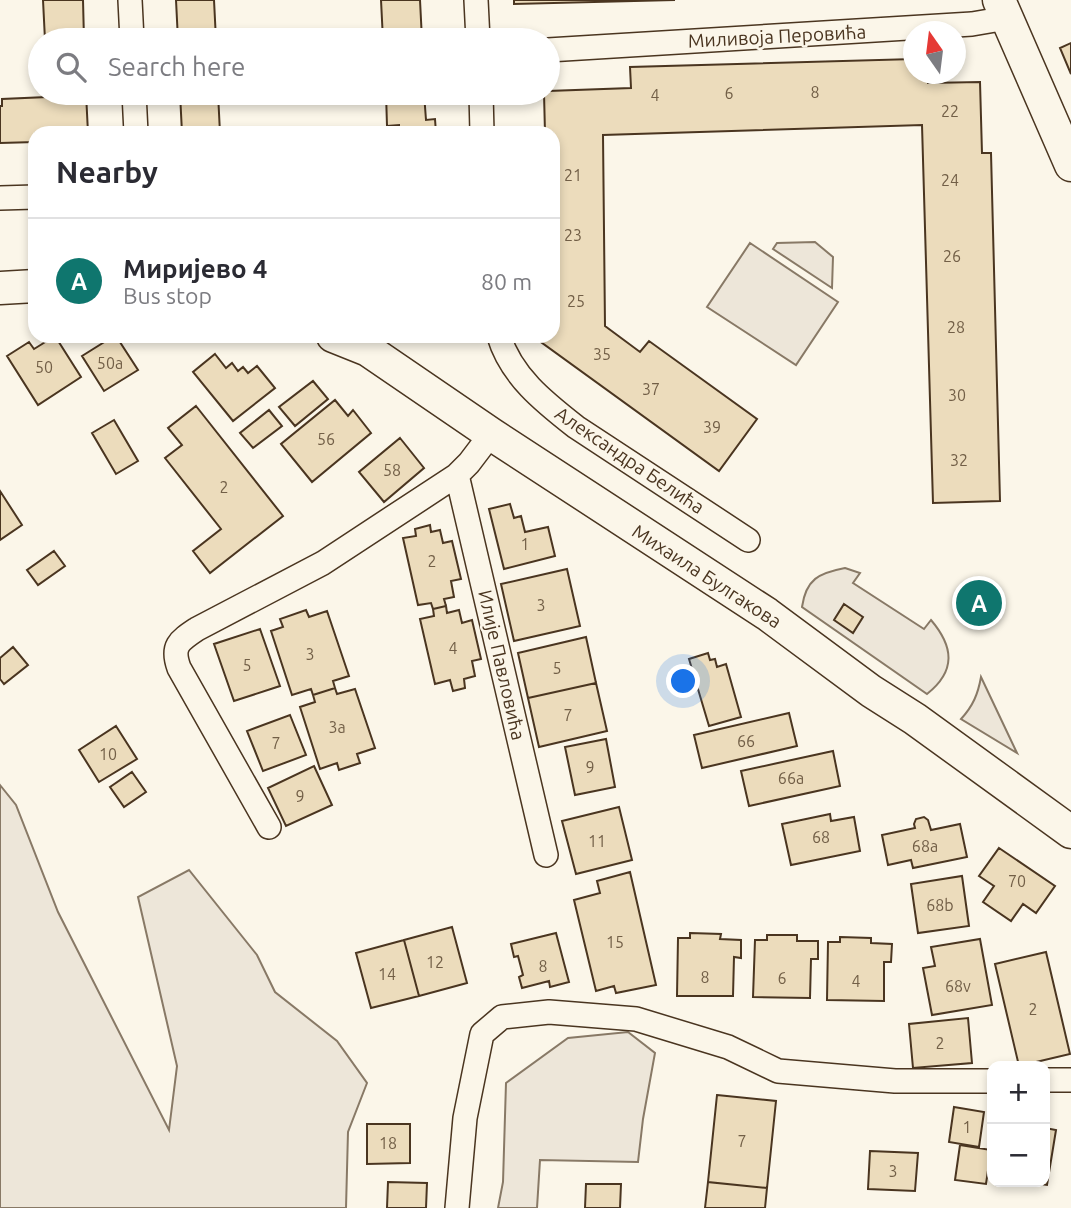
<!DOCTYPE html>
<meta charset="utf-8">
<style>
body{margin:0;font-family:Ubuntu,sans-serif;background:#f2f2f3;color:#2b2b33}
.controls{position:absolute;right:21px;bottom:21px;display:grid;overflow:hidden;border-radius:14px;box-shadow:0 4px 10px #0003}
.controls button{width:63px;height:63px;display:grid;place-items:center;padding:0;border:0;border-bottom:2px solid #e1e1e2;background:#fff;color:#2b2b33;font:35px sans-serif}
.compass{position:absolute;left:903px;top:21px;width:63px;height:63px;border-radius:50%;background:#fff;box-shadow:0 4px 10px #0003;rotate:346deg}
.you{position:absolute;left:684px;top:682px;width:24px;height:24px;margin:-18px;border:5px solid #fff;border-radius:50%;background:#1a73e8;box-shadow:0 0 0 10px #1a73e833}
.badge{display:grid;place-items:center;width:46px;height:46px;border-radius:50%;background:#0f766e;color:#fff;font-size:23px;font-weight:700}
.pin{position:absolute;translate:-50% -50%;border:4px solid #fff;box-shadow:0 2px 7px #0006}
.list{margin:0;padding:0;list-style:none}
h2{display:flex;justify-content:space-between;align-items:center;height:91px;margin:0;padding:0 28px;font-size:30px}
h2 small{font-size:23px;font-weight:400;color:#7c7c81}
.list li{display:grid;grid-template-columns:46px 1fr auto;gap:21px;align-items:center;box-sizing:border-box;height:126px;padding:0 28px;border-top:2px solid #e1e1e2}
.list b{display:block;font-size:26px;white-space:nowrap}
.list p{margin:0;font-size:23px;white-space:nowrap;color:#7c7c81}
.list em{font-size:23px;font-style:normal;color:#7c7c81}
.icon{flex:none;width:38px;height:38px;fill:none;stroke:currentColor;stroke-width:2;stroke-linecap:round;stroke-linejoin:round}
.map{position:relative;flex:none;width:1071px;height:1208px;overflow:hidden}
.search{position:absolute;background:#fff;box-shadow:0 4px 10px #0003;left:28px;top:28px;width:532px;height:77px;display:flex;align-items:center;gap:18px;box-sizing:border-box;padding:0 24px;border-radius:38px;color:#7c7c81;font-size:26px}
.panel{position:absolute;background:#fff;box-shadow:0 4px 10px #0003;left:28px;top:126px;width:532px;height:217px;border-radius:21px}
.map>svg:first-child{display:block}
</style>
<div class="map">
<svg width="1071" height="1208" viewBox="0 0 1071 1208">
<rect width="100%" height="100%" fill="#fbf6e9"/>
<path fill="#ede6d9" stroke="#887966" stroke-width="2" d="M815 242 833 257 832 288 773 249 777 243Z
M750 243 838 302 796 365 707 307Z
M845 568 860 573 853 583 924 629 931 620C954 647 956 671 927 694L802 607C806 579 819 573 845 568Z
M981 677 1017 753 961 719C973 706 978 694 981 677Z
M0 785 16 805 58 912 169 1130 177 1066 138 897 189 870 257 955 275 992 337 1041 367 1083 348 1132 346 1208H0Z
M628 1032 655 1053 643 1119 638 1162 540 1160 537 1208H498L503 1182 506 1083 568 1038Z"/>
<path fill="#ecdcbc" stroke="#4a3520" stroke-width="2" d="M43 0H83L84 40H45Z
M176 0H214L216 40H178Z
M381 0H420L422 40H383Z
M514 0H675L514 4Z
M1071 43V74L1060 48Z
M914 59V74H928V83L980 82 982 153H991L1000 501 933 503 922 125 603 135 605 326 640 352 649 341 757 419 719 471 534 337 553 336V133H545L544 93H548V91L631 88 630 67Z
M47 93H86L88 133H35V142L0 143V106H2V99L47 97Z
M180 93H218L220 133H182Z
M386 93H424L426 120 435 119 436 133H399V125L387 126Z
M55 336 81 377 38 405 7 356 29 342 34 349Z
M114 336H116L138 370 104 391 82 356Z
M215 354 226 368 232 363 238 371 243 367 248 373 257 366 275 388 233 421 193 372Z
M313 381 328 399 295 426 279 407Z
M335 400 348 416 353 410 371 433 312 482 281 444Z
M196 406 283 516 210 573 193 551 221 529 165 458 182 445 168 428Z
M269 410 282 426 253 448 240 433Z
M114 420 138 461 116 474 92 433Z
M400 438 424 468 384 502 359 472Z
M0 491 22 525 0 540Z
M510 504 514 518 521 516 525 532 548 527 555 556 504 569 489 509Z
M430 525 431 532 440 530 443 543 452 541 461 579 451 581 454 597 444 599 446 606 433 609 431 603 418 605 403 538 416 536 415 529Z
M54 551 65 566 38 585 27 570Z
M567 569 580 626 514 641 501 584Z
M844 604 863 617 853 633 834 620Z
M446 606 447 613 459 610 462 623 472 620 481 659 472 661 475 676 464 679 465 688 453 691 450 680 435 684 420 619 434 616 433 609Z
M306 610 309 617 327 611 349 676 333 681 335 688 313 695 311 689 292 695 271 631 283 627 280 619Z
M260 629 280 686 234 701 214 644Z
M586 637 596 683 528 698 518 653Z
M13 647 28 665 4 684 0 679V658Z
M708 653 710 660 715 659 717 667 726 664 741 717 709 726 689 659Z
M596 683 607 731 539 747 528 698Z
M335 688 337 694 355 689 375 748 357 754 360 763 339 770 337 763 320 769 300 707 315 702 313 695Z
M789 713 797 746 702 768 694 735Z
M290 715 306 755 263 771 247 731Z
M116 726 137 759 99 782 79 750Z
M606 739 615 787 575 795 565 747Z
M833 751 840 786 749 806 741 771Z
M314 766 332 805 286 826 268 788Z
M132 772 146 792 124 807 110 787Z
M619 807 632 860 576 874 562 821Z
M830 814 831 821 854 817 860 851 791 865 782 824Z
M924 817 928 820 931 830 960 824 967 857 913 868 911 860 888 865 882 835 915 828 914 824 916 819Z
M999 848 1055 886 1036 913 1023 904 1011 921 983 902 994 886 979 876Z
M630 872 656 985 616 993 614 986 596 991 574 900 600 893 597 881Z
M962 876 969 926 918 933 911 884Z
M452 927 467 983 419 996 404 940Z
M556 933 569 982 550 987 549 981 522 988 519 977 523 975 518 956 514 957 511 944Z
M690 933 721 934 720 939 741 940V958L734 957 733 996H677L678 938H690Z
M767 935H797V941H818V959H811L810 998 753 997 755 940H767Z
M840 937 871 938V943L892 944 891 962H884V1001L827 1000 828 942H840Z
M980 939 992 1005 932 1015 923 968 935 966 931 947Z
M404 940 419 996 371 1008 356 953Z
M1046 952 1070 1054 1019 1066 995 964Z
M968 1018 972 1063 913 1068 909 1024Z
M717 1095 776 1101 767 1188 708 1182Z
M954 1107 984 1112 979 1147 949 1142Z
M367 1124H410V1163L367 1164Z
M1045 1128 1056 1130 1047 1185 1025 1182H1045Z
M960 1145 991 1150 986 1184 955 1180Z
M870 1151 918 1153 915 1191 868 1189Z
M388 1182 427 1183 426 1208H387Z
M708 1182 767 1188 765 1208H705Z
M586 1184H621L620 1208H585Z"/>
<g fill="none" stroke-linecap="round" stroke-linejoin="round">
<g stroke="#4a3520" stroke-width="26">
<path id="street" d="M130 0 132 40
M476 0 478 40
M548 50 972 24 1007 18
M134 93 136 133
M481 93 482 133
M0 198 35 197
M499 336C511 376 544 402 576 427L748 540
M457 475 546 855
M269 827 179 668C171 646 179 641 197 629L323 563 457 475 469 463 491 434
M1045 1080H1071
M457 1208 465 1118 482 1034 502 1017 549 1012 636 1019 728 1047 778 1071 895 1081H992"/>
</g>
<g stroke="#4a3520" stroke-width="35">
<path id="secondary" d="M999 0 1071 165
M0 288 35 286
M333 336 368 350 491 434 767 614 871 691 915 719 1071 832"/>
</g>
<use href="#street" stroke="#fbf6e9" stroke-width="23"/>
<use href="#secondary" stroke="#fbf6e9" stroke-width="32"/>
</g>
<g text-anchor="middle" stroke-width="5" stroke-linejoin="round" paint-order="stroke">
<g font-size="16" fill="#725f47">
<text x="815" y="98">8</text>
<text x="729" y="99">6</text>
<text x="655" y="101">4</text>
<text x="950" y="117">22</text>
<text x="573" y="181">21</text>
<text x="950" y="186">24</text>
<text x="573" y="241">23</text>
<text x="952" y="262">26</text>
<text x="576" y="307">25</text>
<text x="956" y="333">28</text>
<text x="602" y="360">35</text>
<text x="110" y="369">50a</text>
<text x="44" y="373">50</text>
<text x="651" y="395">37</text>
<text x="957" y="401">30</text>
<text x="712" y="433">39</text>
<text x="326" y="445">56</text>
<text x="959" y="466">32</text>
<text x="392" y="476">58</text>
<text x="224" y="493">2</text>
<text x="525" y="550">1</text>
<text x="432" y="567">2</text>
<text x="541" y="611">3</text>
<text x="453" y="654">4</text>
<text x="310" y="660">3</text>
<text x="247" y="671">5</text>
<text x="557" y="674">5</text>
<text x="568" y="721">7</text>
<text x="337" y="733">3a</text>
<text x="746" y="747">66</text>
<text x="276" y="749">7</text>
<text x="108" y="760">10</text>
<text x="590" y="773">9</text>
<text x="791" y="784">66a</text>
<text x="300" y="802">9</text>
<text x="821" y="843">68</text>
<text x="597" y="847">11</text>
<text x="925" y="852">68a</text>
<text x="1017" y="887">70</text>
<text x="940" y="911">68b</text>
<text x="615" y="948">15</text>
<text x="435" y="968">12</text>
<text x="543" y="972">8</text>
<text x="387" y="980">14</text>
<text x="705" y="983">8</text>
<text x="782" y="984">6</text>
<text x="856" y="987">4</text>
<text x="958" y="992">68v</text>
<text x="1033" y="1015">2</text>
<text x="940" y="1049">2</text>
<text x="967" y="1133">1</text>
<text x="742" y="1147">7</text>
<text x="388" y="1149">18</text>
<text x="893" y="1177">3</text>
</g>
<g font-size="19" fill="#4a3520" stroke="#fbf6e9">
<text transform="translate(777 36) rotate(-3)" y="7">Миливоја Перовића</text>
<text transform="translate(630 460) rotate(34)" y="7">Александра Белића</text>
<text transform="translate(707 576) rotate(33)" y="7">Михаила Булгакова</text>
<text transform="translate(502 665) rotate(77)" y="7">Илије Павловића</text>
</g>
</g>
</svg>
<div class="controls">
<button>+</button>
<button>−</button>
</div>
<svg class="compass" viewBox="-18 -18 36 36"><path d="M0-13l5 13h-10z" fill="#e53935"/><path d="M0 13l5-13h-10z" fill="#7c7c81"/></svg>
<div class="you"></div>
<div class="pin badge" style="left:979px;top:603px">A</div>
<div class="search"><svg class="icon" aria-label="search" viewBox="0 0 24 24"><circle cx="10" cy="10" r="6"/><path d="M15 15l6 6"/></svg>Search here</div>
<section class="panel">
<h2>Nearby<small></small></h2>
<ul class="list">
<li><span class="badge">A</span><div><b>Миријево 4</b><p>Bus stop</p></div><em>80 m</em></li>
</ul>
</section>
</div>
